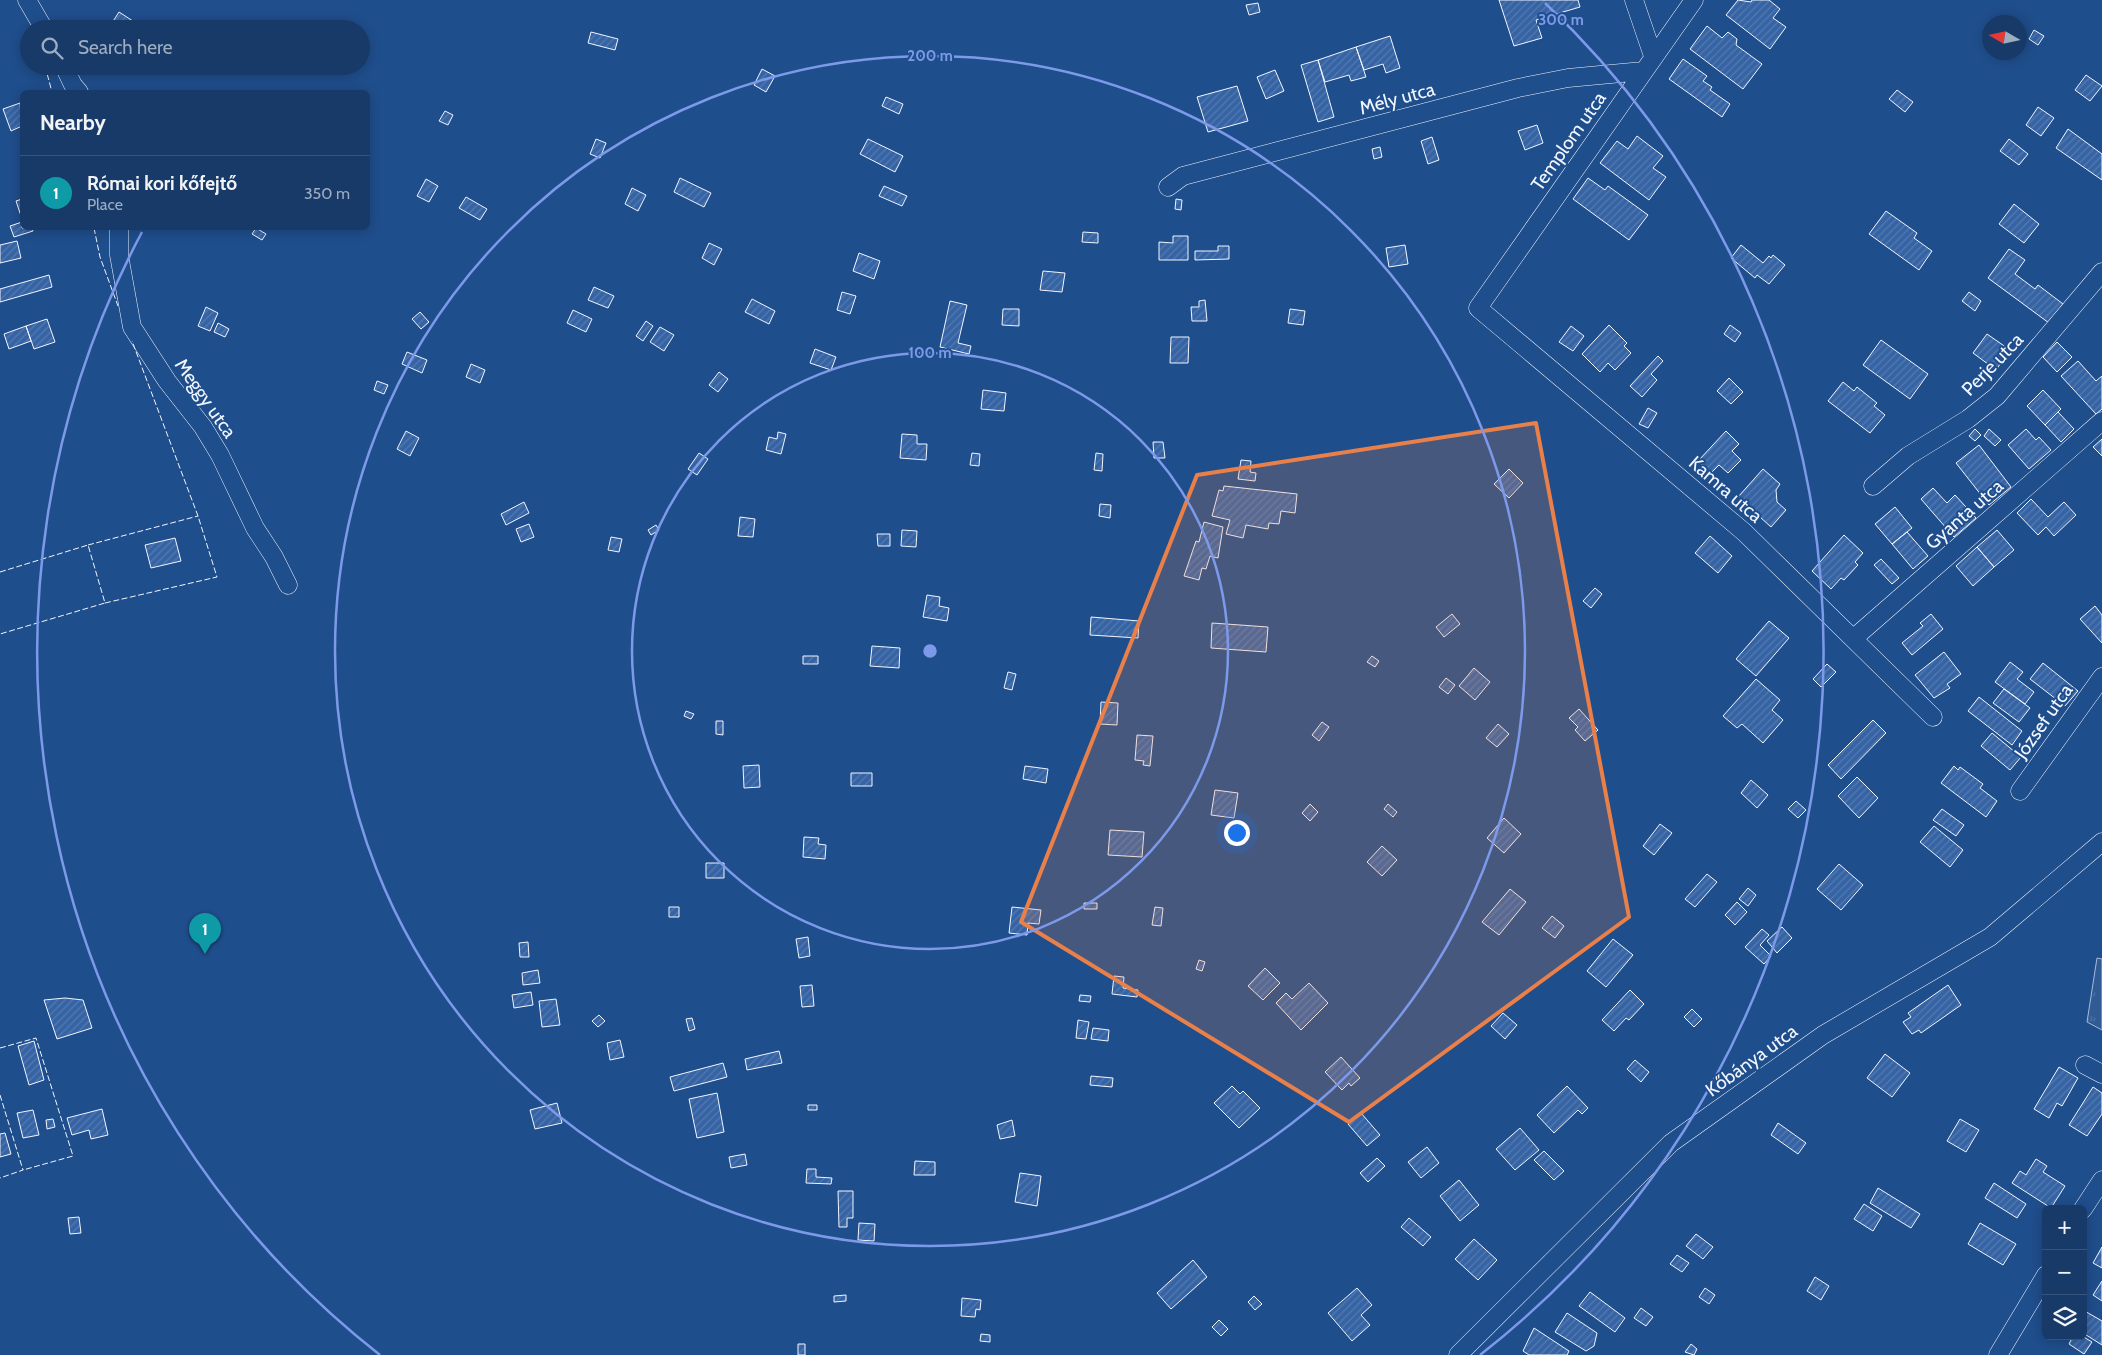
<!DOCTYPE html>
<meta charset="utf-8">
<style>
body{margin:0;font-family:Cabin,sans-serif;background:#244571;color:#f1f3f6}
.controls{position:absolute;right:15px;bottom:15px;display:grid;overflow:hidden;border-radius:8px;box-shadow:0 2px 12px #0003}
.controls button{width:45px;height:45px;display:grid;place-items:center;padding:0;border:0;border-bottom:1px solid #36547d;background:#173a69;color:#f1f3f6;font:25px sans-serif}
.compass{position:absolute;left:1982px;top:15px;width:45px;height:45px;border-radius:50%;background:#173a69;box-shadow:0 2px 12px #0003;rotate:279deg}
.you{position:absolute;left:1236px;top:832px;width:18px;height:18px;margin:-12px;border:4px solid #fff;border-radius:50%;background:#1a73e8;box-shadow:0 0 0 8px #1a73e833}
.badge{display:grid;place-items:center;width:32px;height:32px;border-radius:50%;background:#ffb74d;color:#fff;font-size:16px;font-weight:700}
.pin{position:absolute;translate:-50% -41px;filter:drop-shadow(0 1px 2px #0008)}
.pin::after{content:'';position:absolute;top:26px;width:18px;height:15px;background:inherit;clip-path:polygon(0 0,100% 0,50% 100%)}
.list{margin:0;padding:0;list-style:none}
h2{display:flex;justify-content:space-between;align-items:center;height:65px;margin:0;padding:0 20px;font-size:21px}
h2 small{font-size:16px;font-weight:400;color:#9eadc0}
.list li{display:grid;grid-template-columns:32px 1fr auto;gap:15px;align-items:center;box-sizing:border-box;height:75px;padding:0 20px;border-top:1px solid #36547d}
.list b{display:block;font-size:19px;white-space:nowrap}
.list p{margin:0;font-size:16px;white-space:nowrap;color:#9eadc0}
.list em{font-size:16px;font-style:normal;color:#9eadc0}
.icon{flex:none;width:28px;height:28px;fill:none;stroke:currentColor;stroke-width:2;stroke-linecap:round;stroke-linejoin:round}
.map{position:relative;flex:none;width:2102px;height:1355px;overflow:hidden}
.search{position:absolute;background:#173a69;box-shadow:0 2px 12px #0003;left:20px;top:20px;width:350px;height:55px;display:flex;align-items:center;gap:12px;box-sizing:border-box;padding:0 18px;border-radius:28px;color:#9eadc0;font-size:19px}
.panel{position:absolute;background:#173a69;box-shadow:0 2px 12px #0003;left:20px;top:90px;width:350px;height:140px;border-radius:8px}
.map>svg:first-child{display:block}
</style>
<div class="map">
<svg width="2102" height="1355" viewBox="0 0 2102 1355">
<defs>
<pattern id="park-tufts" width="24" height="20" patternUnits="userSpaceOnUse" patternTransform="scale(1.25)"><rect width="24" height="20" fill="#305b95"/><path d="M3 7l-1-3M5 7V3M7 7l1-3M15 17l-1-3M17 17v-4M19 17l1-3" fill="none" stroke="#4e73a5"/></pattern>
<pattern id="building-hatch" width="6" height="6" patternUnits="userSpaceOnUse" patternTransform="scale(1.25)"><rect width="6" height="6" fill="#3563a3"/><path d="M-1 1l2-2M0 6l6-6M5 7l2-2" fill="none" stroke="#537ab1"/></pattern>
</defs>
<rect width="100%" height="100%" fill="#1f4e8c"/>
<path fill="url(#park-tufts)" stroke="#a8bbd7" d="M2097 958 2102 959V1030L2087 1022Z"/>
<path fill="url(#building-hatch)" stroke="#f2f6ff" d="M1499 0H1578L1580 7 1536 20 1542 38 1514 46Z
M1738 0 1751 2 1752 0H1769L1780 9 1773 18 1786 27 1770 49 1726 15Z
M1258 3 1260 12 1249 15 1246 5Z
M119 12 136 23 132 29H108Z
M1707 26 1722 38 1728 32 1737 39 1736 45 1762 64 1743 89 1690 49Z
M2034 30 2044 36 2038 45 2029 39Z
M591 32 618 39 615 50 588 43Z
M1390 36 1400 68 1386 73 1383 64 1364 70 1356 47Z
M1356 47 1366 77 1351 81 1349 75 1325 82 1318 60Z
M1683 59 1707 76 1703 81 1712 87 1710 90 1730 104 1722 117 1669 79Z
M1318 60 1334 117 1318 122 1301 65Z
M762 69 775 76 766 92 754 85Z
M1275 70 1284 91 1266 99 1257 77Z
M2086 75 2102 86 2090 101 2075 90Z
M1237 86 1248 121 1208 132 1197 97Z
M1897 90 1913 102 1905 112 1889 99Z
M886 97 903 104 899 114 882 106Z
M20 103 22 126 11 131 3 109Z
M2038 107 2054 118 2041 136 2026 125Z
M445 111 453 115 448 125 439 121Z
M1537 125 1543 143 1525 150 1518 131Z
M2068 129 2102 154V180L2056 148Z
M1637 136 1663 156 1653 168 1666 177 1649 200 1600 163 1617 141 1628 149Z
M1432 137 1439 160 1428 164 1421 141Z
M596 139 606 143 600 158 590 154Z
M868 139 903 156 895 172 860 154Z
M2009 139 2028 154 2019 165 2000 151Z
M1380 147 1382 157 1374 159 1372 149Z
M680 178 711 193 704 207 674 192Z
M1588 178 1605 190 1608 186 1648 215 1629 240 1573 199Z
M426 179 438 186 429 202 417 196Z
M884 186 907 196 902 206 879 196Z
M632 188 646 195 638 211 625 204Z
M466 197 487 209 480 220 459 208Z
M22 199V215L21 216 16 201Z
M1176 199 1182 200 1181 210 1175 209Z
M2014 204 2039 224 2024 243 1999 224Z
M1886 211 1917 233 1914 238 1932 251 1919 270 1869 234Z
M22 222V228H32L33 231 14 237 10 226Z
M256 228 266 234 262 240 252 234Z
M1083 232 1098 233V243L1082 242Z
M1173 236H1188V260H1159V242L1173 243Z
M17 241 21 258 0 263V245Z
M709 243 722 249 714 265 702 258Z
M1405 245 1408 264 1389 267 1386 248Z
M1741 245 1763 263 1769 256 1771 258 1773 255 1785 265 1769 284 1757 275 1755 278 1731 258Z
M1218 246H1229V259L1195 260V251H1218Z
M2009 249 2025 260 2015 274 2035 289 2038 285 2063 304 2049 323 1988 278Z
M859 253 880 261 874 279 853 271Z
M1043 271 1065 273 1062 292 1040 290Z
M49 275 52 287 0 302V289Z
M594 287 614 296 608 308 588 300Z
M842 292 856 296 850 314 837 310Z
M1969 292 1981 301 1975 311 1962 301Z
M752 299 775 311 769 324 745 312Z
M1205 300 1207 321H1192L1191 307H1199V301Z
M950 301 967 305 958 343 971 346 969 354 940 347Z
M206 307 218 313 210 331 198 326Z
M1003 309H1019V326L1002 325Z
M1290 309 1305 311 1303 325 1288 323Z
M573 310 592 319 586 332 567 323Z
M420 312 429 322 421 329 412 319Z
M47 319 55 342 34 349 26 326Z
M646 321 653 326 643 341 636 336Z
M218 323 229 329 225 337 214 332Z
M1609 325 1627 343 1624 346 1631 353 1615 370 1608 363 1600 372 1582 354Z
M1730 325 1741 333 1735 342 1724 334Z
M26 326 31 341 9 349 4 334Z
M1571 326 1584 336 1573 351 1559 342Z
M660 327 674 335 664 351 650 342Z
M1987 334 2010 350 1996 370 1973 353Z
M1171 337H1189L1188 363H1170Z
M1881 340 1928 374 1910 399 1863 365Z
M2057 342 2072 357 2057 372 2043 357Z
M815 349 836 357 831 370 810 363Z
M407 352 427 360 422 373 402 364Z
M1658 356 1663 361 1651 374 1657 380 1642 397 1630 386Z
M2078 361 2096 381 2102 376V409L2096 414 2061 376Z
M471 364 485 370 480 383 466 377Z
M719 372 728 379 718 392 709 385Z
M1729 378 1743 392 1731 404 1717 391Z
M377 381 388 385 384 394 374 390Z
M1843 382 1854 391 1857 387 1877 403 1874 406 1885 415 1870 433 1828 401Z
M983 390 1006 393 1004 411 981 409Z
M2043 390 2061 409 2045 425 2027 406Z
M1648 408 1657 413 1648 428 1639 424Z
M2058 412 2074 429 2061 442 2045 425Z
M1975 429 1981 435 1975 441 1969 436Z
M1989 429 2001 440 1995 446 1984 436Z
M2026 429 2036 440 2039 437 2051 450 2029 469 2008 445Z
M406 431 419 438 410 456 397 449Z
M1726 431 1739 444 1732 451 1741 460 1728 473 1719 465 1711 473 1698 461Z
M778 432 786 434 781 454 766 450 769 437 777 439Z
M902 434 917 435V444H927L926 460 900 458Z
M2102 439V456L2093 447Z
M1153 442H1163L1165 458H1154Z
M1979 445 2011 487 1989 505 1956 463Z
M699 453 708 459 697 475 688 469Z
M972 453 980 454 979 466 970 465Z
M1096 453 1103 454 1102 471 1094 470Z
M1241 460 1251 461 1250 472 1256 473 1255 481 1238 479Z
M1509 469 1523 483 1509 498 1494 484Z
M1763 469 1780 484 1776 490 1777 502 1786 510 1771 527 1738 497Z
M1224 486 1297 494 1295 513 1281 511 1279 524 1269 523 1268 529 1246 525 1243 538 1226 534 1230 520 1212 516 1219 490 1223 491Z
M1933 488 1947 503 1955 495 1976 518 1954 537 1921 499Z
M2031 499 2048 517 2064 502 2076 515 2054 536 2046 527 2038 535 2017 513Z
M524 502 529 513 506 525 501 514Z
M1100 504 1111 505 1110 518 1099 516Z
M1895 507 1912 528 1892 544 1875 524Z
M740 517 755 519 753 537 738 536Z
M1204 522 1223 527 1218 558 1210 556 1206 569 1202 568 1199 580 1184 576 1196 541 1199 542Z
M529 524 534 537 521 542 516 529Z
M656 525 659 530 651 535 648 530Z
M902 530 917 531 916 547 901 546Z
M1997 530 2014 550 1994 567 1977 547Z
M1907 532 1928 556 1913 569 1892 544Z
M877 534H890V546H878Z
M1844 535 1863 553 1855 562 1858 565 1844 580 1841 578 1831 589 1812 571Z
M1710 536 1732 556 1718 573 1695 553Z
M611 537 622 539 619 552 608 550Z
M175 538 181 561 151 568 145 545Z
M1977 547 1994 567 1973 586 1956 566Z
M1881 559 1899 578 1892 584 1874 565Z
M1595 588 1602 594 1591 608 1583 601Z
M927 595 940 597 939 606 949 608 947 621 923 617Z
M2095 606 2102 615V643L2080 619Z
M1452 614 1460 624 1444 637 1436 627Z
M1931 614 1943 629 1912 655 1902 643 1923 626 1920 623Z
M1091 617 1139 621 1138 638 1090 635Z
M1769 621 1789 638 1756 676 1736 659Z
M1212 623 1268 627 1266 652 1211 648Z
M872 646 900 648 899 668 870 666Z
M1944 652 1961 674 1947 684 1950 688 1934 698 1915 675Z
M803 656H818V664H803Z
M1372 656 1379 661 1375 667 1367 662Z
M2010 662 2023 672 2017 679 2034 692 2025 704 1995 682Z
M2043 663 2078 691 2065 706 2030 679Z
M1827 664 1836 672 1821 687 1813 679Z
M1474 668 1490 682 1475 700 1459 686Z
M1008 672 1016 674 1012 690 1004 688Z
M1446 678 1455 685 1448 694 1439 687Z
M1756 679 1780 700 1772 710 1783 720 1763 743 1742 724 1737 728 1723 716Z
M2004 689 2030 708 2019 722 1993 703Z
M1979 697 2022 731 2012 745 1968 711Z
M1101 702 1118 703 1117 725 1100 724Z
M1579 709 1598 730 1585 741 1575 730 1578 727 1569 718Z
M686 711 694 714 691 719 684 716Z
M1873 720 1886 733 1841 779 1828 765Z
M716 721H723V735L716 734Z
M1322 722 1329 727 1319 741 1312 735Z
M1498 724 1509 734 1497 747 1486 738Z
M1992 733 2021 757 2010 770 1981 746Z
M1137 735 1153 736 1150 766 1143 765 1144 761 1135 760Z
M759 765 760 787 744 788 743 766Z
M1025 766 1048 769 1046 783 1023 779Z
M1954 766 1958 770 1960 767 1983 784 1980 788 1997 801 1986 817 1941 783Z
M851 773H872V786H851Z
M1857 777 1878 798 1859 818 1838 796Z
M1751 780 1768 795 1757 808 1741 793Z
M1215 790 1238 793 1234 818 1211 815Z
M1796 801 1806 810 1798 818 1788 809Z
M1310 804 1318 812 1310 821 1302 813Z
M1388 804 1397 812 1393 817 1384 809Z
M1942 809 1964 825 1956 836 1933 820Z
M1504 818 1521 834 1504 853 1487 838Z
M1660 824 1672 833 1654 855 1643 846Z
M1934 826 1963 850 1950 867 1920 842Z
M1110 830 1144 832 1142 857 1108 855Z
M804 837 819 838 818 844 826 845 825 859 803 857Z
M1382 846 1397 860 1382 876 1367 862Z
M706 863H724V878H706Z
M1839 864 1863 885 1841 910 1817 889Z
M1707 874 1717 882 1695 907 1685 899Z
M1748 888 1756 895 1748 906 1739 899Z
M1510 889 1526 902 1499 935 1482 922Z
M1737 902 1747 912 1735 925 1725 915Z
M1084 903H1097V909H1084Z
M669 907H679V917H669Z
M1012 907 1041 910 1039 924 1028 923 1027 935 1009 933Z
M1155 907 1163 908 1161 926 1152 925Z
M1552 916 1564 926 1555 938 1542 928Z
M1782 927 1792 938 1777 953 1767 941Z
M1762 929 1769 935 1760 945 1771 956 1764 964 1745 947Z
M808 937 810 956 799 958 796 939Z
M1613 939 1633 955 1606 987 1587 971Z
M528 942 529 957H520L519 943Z
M1199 960 1205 962 1202 971 1196 969Z
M1265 968 1280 983 1263 1000 1248 986Z
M538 970 540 983 523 985 522 973Z
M1114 976 1124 977 1123 988 1138 990 1137 997 1112 994Z
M1309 983 1328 1003 1301 1030 1276 1003 1286 993 1292 999Z
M812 985 814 1006 802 1007 800 986Z
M1948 985 1961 1005 1921 1033 1919 1030 1912 1034 1903 1022 1911 1017 1908 1013Z
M1630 990 1644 1004 1629 1020 1626 1018 1614 1031 1602 1020Z
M531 992 533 1005 514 1008 512 995Z
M1080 995 1091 996 1090 1002 1079 1001Z
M65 998 83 1000 92 1028 57 1039 44 1000Z
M556 999 560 1025 542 1027 539 1001Z
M1692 1009 1702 1019 1694 1027 1684 1017Z
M1503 1013 1517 1025 1505 1039 1491 1026Z
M599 1015 605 1021 598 1027 592 1021Z
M692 1018 695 1029 689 1031 686 1019Z
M1078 1020 1089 1022 1086 1039 1076 1038Z
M1093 1028 1109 1030 1108 1041 1091 1039Z
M620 1040 624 1057 610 1060 607 1043Z
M34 1041 44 1080 29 1085 18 1046Z
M779 1051 782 1063 747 1070 745 1059Z
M1885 1054 1910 1073 1892 1097 1867 1078Z
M1341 1057 1360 1078 1351 1086 1349 1083 1342 1090 1325 1072Z
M1635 1060 1649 1072 1641 1082 1627 1069Z
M723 1063 727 1077 674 1091 670 1077Z
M2059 1067 2078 1078 2062 1106 2057 1103 2049 1118 2034 1109Z
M1091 1076 1113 1078 1112 1087 1090 1085Z
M1232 1086 1240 1094 1243 1091 1260 1108 1239 1128 1214 1103Z
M1567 1086 1588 1108 1582 1114 1578 1110 1554 1133 1537 1115Z
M2093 1087 2102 1093V1114L2087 1136 2069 1125Z
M717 1093 724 1132 697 1138 689 1099Z
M557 1103 562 1123 535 1129 530 1110Z
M808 1105H817V1110H808Z
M102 1109 108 1135 91 1139 89 1130 72 1135 67 1118Z
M33 1110 39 1135 23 1138 17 1113Z
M1361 1113 1380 1135 1367 1146 1348 1124Z
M53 1119 55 1127 47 1129 46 1120Z
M1960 1119 1979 1130 1966 1152 1947 1141Z
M1012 1120 1015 1136 1000 1139 997 1125Z
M1778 1123 1806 1143 1798 1154 1771 1135Z
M1520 1128 1539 1150 1515 1170 1496 1149Z
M5 1133 11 1154 0 1157V1134Z
M1427 1147 1439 1163 1421 1178 1408 1162Z
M1544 1151 1564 1171 1554 1180 1534 1160Z
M745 1154 747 1165 731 1168 729 1157Z
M1377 1158 1385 1166 1368 1182 1360 1173Z
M2036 1159 2047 1166 2043 1172 2065 1186 2051 1208 2012 1183 2020 1171 2026 1175Z
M915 1161 935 1162V1175H914Z
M807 1169H816V1177L832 1178 831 1184 806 1183Z
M1020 1173 1041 1176 1037 1206 1015 1202Z
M1459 1180 1479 1205 1460 1221 1440 1196Z
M1994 1183 2026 1204 2017 1218 1985 1198Z
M1878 1188 1920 1214 1911 1228 1870 1203Z
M838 1191H853V1218H847V1227H839Z
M1864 1204 1882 1216 1873 1231 1854 1219Z
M79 1217 81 1233 70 1234 68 1218Z
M1409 1218 1431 1237 1423 1246 1401 1227Z
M859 1223 875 1224 874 1241 858 1240Z
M1980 1223 2016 1244 2003 1265 1968 1244Z
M1696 1234 1713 1247 1703 1259 1686 1246Z
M1474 1239 1497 1260 1478 1280 1455 1259Z
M2102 1247V1268L2093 1263Z
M1677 1255 1689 1263 1682 1272 1670 1264Z
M1193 1260 1207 1277 1171 1309 1157 1293Z
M1815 1277 1829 1286 1821 1300 1807 1291Z
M2102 1281V1301L2093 1295Z
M1357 1288 1372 1305 1361 1315 1370 1325 1352 1341 1328 1313Z
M1705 1288 1715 1295 1709 1304 1699 1297Z
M1590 1292 1625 1318 1615 1332 1579 1306Z
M846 1295V1301L834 1302V1296Z
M1254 1296 1262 1304 1255 1310 1248 1302Z
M962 1298 981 1300 980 1310 976 1309 975 1317 961 1316Z
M1641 1308 1653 1317 1646 1326 1634 1318Z
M2083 1310 2102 1321V1345L2083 1333Z
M1567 1313 1597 1333 1594 1346 1586 1351 1555 1332Z
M1219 1320 1228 1329 1221 1336 1212 1327Z
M1534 1328 1569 1351 1567 1355H1529L1523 1351Z
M981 1334 990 1335V1342L980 1341Z
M2073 1336H2082L2092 1342 2084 1354 2069 1344Z
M798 1344H805V1355H798Z
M1691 1344 1697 1349 1694 1355 1685 1352Z"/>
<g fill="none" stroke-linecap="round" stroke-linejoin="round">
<g stroke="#f2f6ff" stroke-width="19">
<path id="minor" d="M27 0 44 29
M1634 0 1653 56
M1694 0 1478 308 1744 532 1933 717
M64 66 73 85 79 92
M1168 187 1183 176 1518 88 1568 78 1643 71
M119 228V255L132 327 167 381 203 427 220 455 255 528 274 557 288 585
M1873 486 1908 456 1968 419 1997 396 2102 272
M1854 638 2102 421
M2020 791 2102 677
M2085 1065 2102 1074
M2083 1209 2102 1180
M1458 1355 1671 1143 1823 1035 1990 937 2102 842
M1998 1355 2046 1275"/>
</g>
<use href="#minor" stroke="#1f4e8c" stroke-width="18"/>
<path stroke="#f2f6ff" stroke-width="1" stroke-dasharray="6 2.5" stroke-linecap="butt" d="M45 66 52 92
M94 228 100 257 118 306
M88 545 198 516
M0 572 88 545 105 603 0 634
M105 603 217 577 198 516 132 341
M0 1048 36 1038 73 1156 23 1170
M0 1095 23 1170 0 1178"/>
</g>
<path fill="#ea8049" fill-opacity="0.2" stroke="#ea8049" stroke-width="4" stroke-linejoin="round" d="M1536 423 1629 917 1349 1122 1021 922 1197 475Z"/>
<g fill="none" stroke="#7d9aea" stroke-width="2.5">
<circle cx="930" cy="651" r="298"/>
<circle cx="930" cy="651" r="595"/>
<path d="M380 1355A893 893 0 0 1 142 232M1545 3A893 893 0 0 1 1480 1355"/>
</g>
<g text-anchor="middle" stroke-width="4" stroke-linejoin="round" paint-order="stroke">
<g font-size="19" fill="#f2f6ff" stroke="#1f4e8c">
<text transform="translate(1397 98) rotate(-15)" y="7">Mély utca</text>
<text transform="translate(1568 141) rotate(-55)" y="7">Templom utca</text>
<text transform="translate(1992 364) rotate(-46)" y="7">Perje utca</text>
<text transform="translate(206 398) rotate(55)" y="7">Meggy utca</text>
<text transform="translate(1726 489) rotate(41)" y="7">Kamra utca</text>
<text transform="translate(1964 514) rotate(-41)" y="7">Gyanta utca</text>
<text transform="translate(2043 721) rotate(-55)" y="7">József utca</text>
<text transform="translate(1751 1060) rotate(-36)" y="7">Kőbánya utca</text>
</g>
</g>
<circle cx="930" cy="651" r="8" fill="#7d9aea" stroke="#1f4e8c" stroke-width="2.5"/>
<g font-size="15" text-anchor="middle" font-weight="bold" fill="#7d9aea" stroke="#1f4e8c" stroke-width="4" stroke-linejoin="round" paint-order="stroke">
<text x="1561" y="25">300 m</text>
<text x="930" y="61">200 m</text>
<text x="930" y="358">100 m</text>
</g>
</svg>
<div class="controls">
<button>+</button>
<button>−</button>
<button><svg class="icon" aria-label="layers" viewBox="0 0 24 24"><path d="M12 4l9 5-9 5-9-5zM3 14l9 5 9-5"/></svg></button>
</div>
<svg class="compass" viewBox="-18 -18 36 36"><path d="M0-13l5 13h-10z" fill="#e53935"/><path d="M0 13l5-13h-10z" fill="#9eadc0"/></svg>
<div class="you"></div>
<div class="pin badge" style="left:205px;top:954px;background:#0f9aa8">1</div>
<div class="search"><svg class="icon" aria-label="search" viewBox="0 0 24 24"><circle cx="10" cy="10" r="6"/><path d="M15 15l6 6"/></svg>Search here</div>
<section class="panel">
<h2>Nearby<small></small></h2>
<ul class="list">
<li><span class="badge" style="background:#0f9aa8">1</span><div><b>Római kori kőfejtő</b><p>Place</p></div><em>350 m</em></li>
</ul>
</section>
</div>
